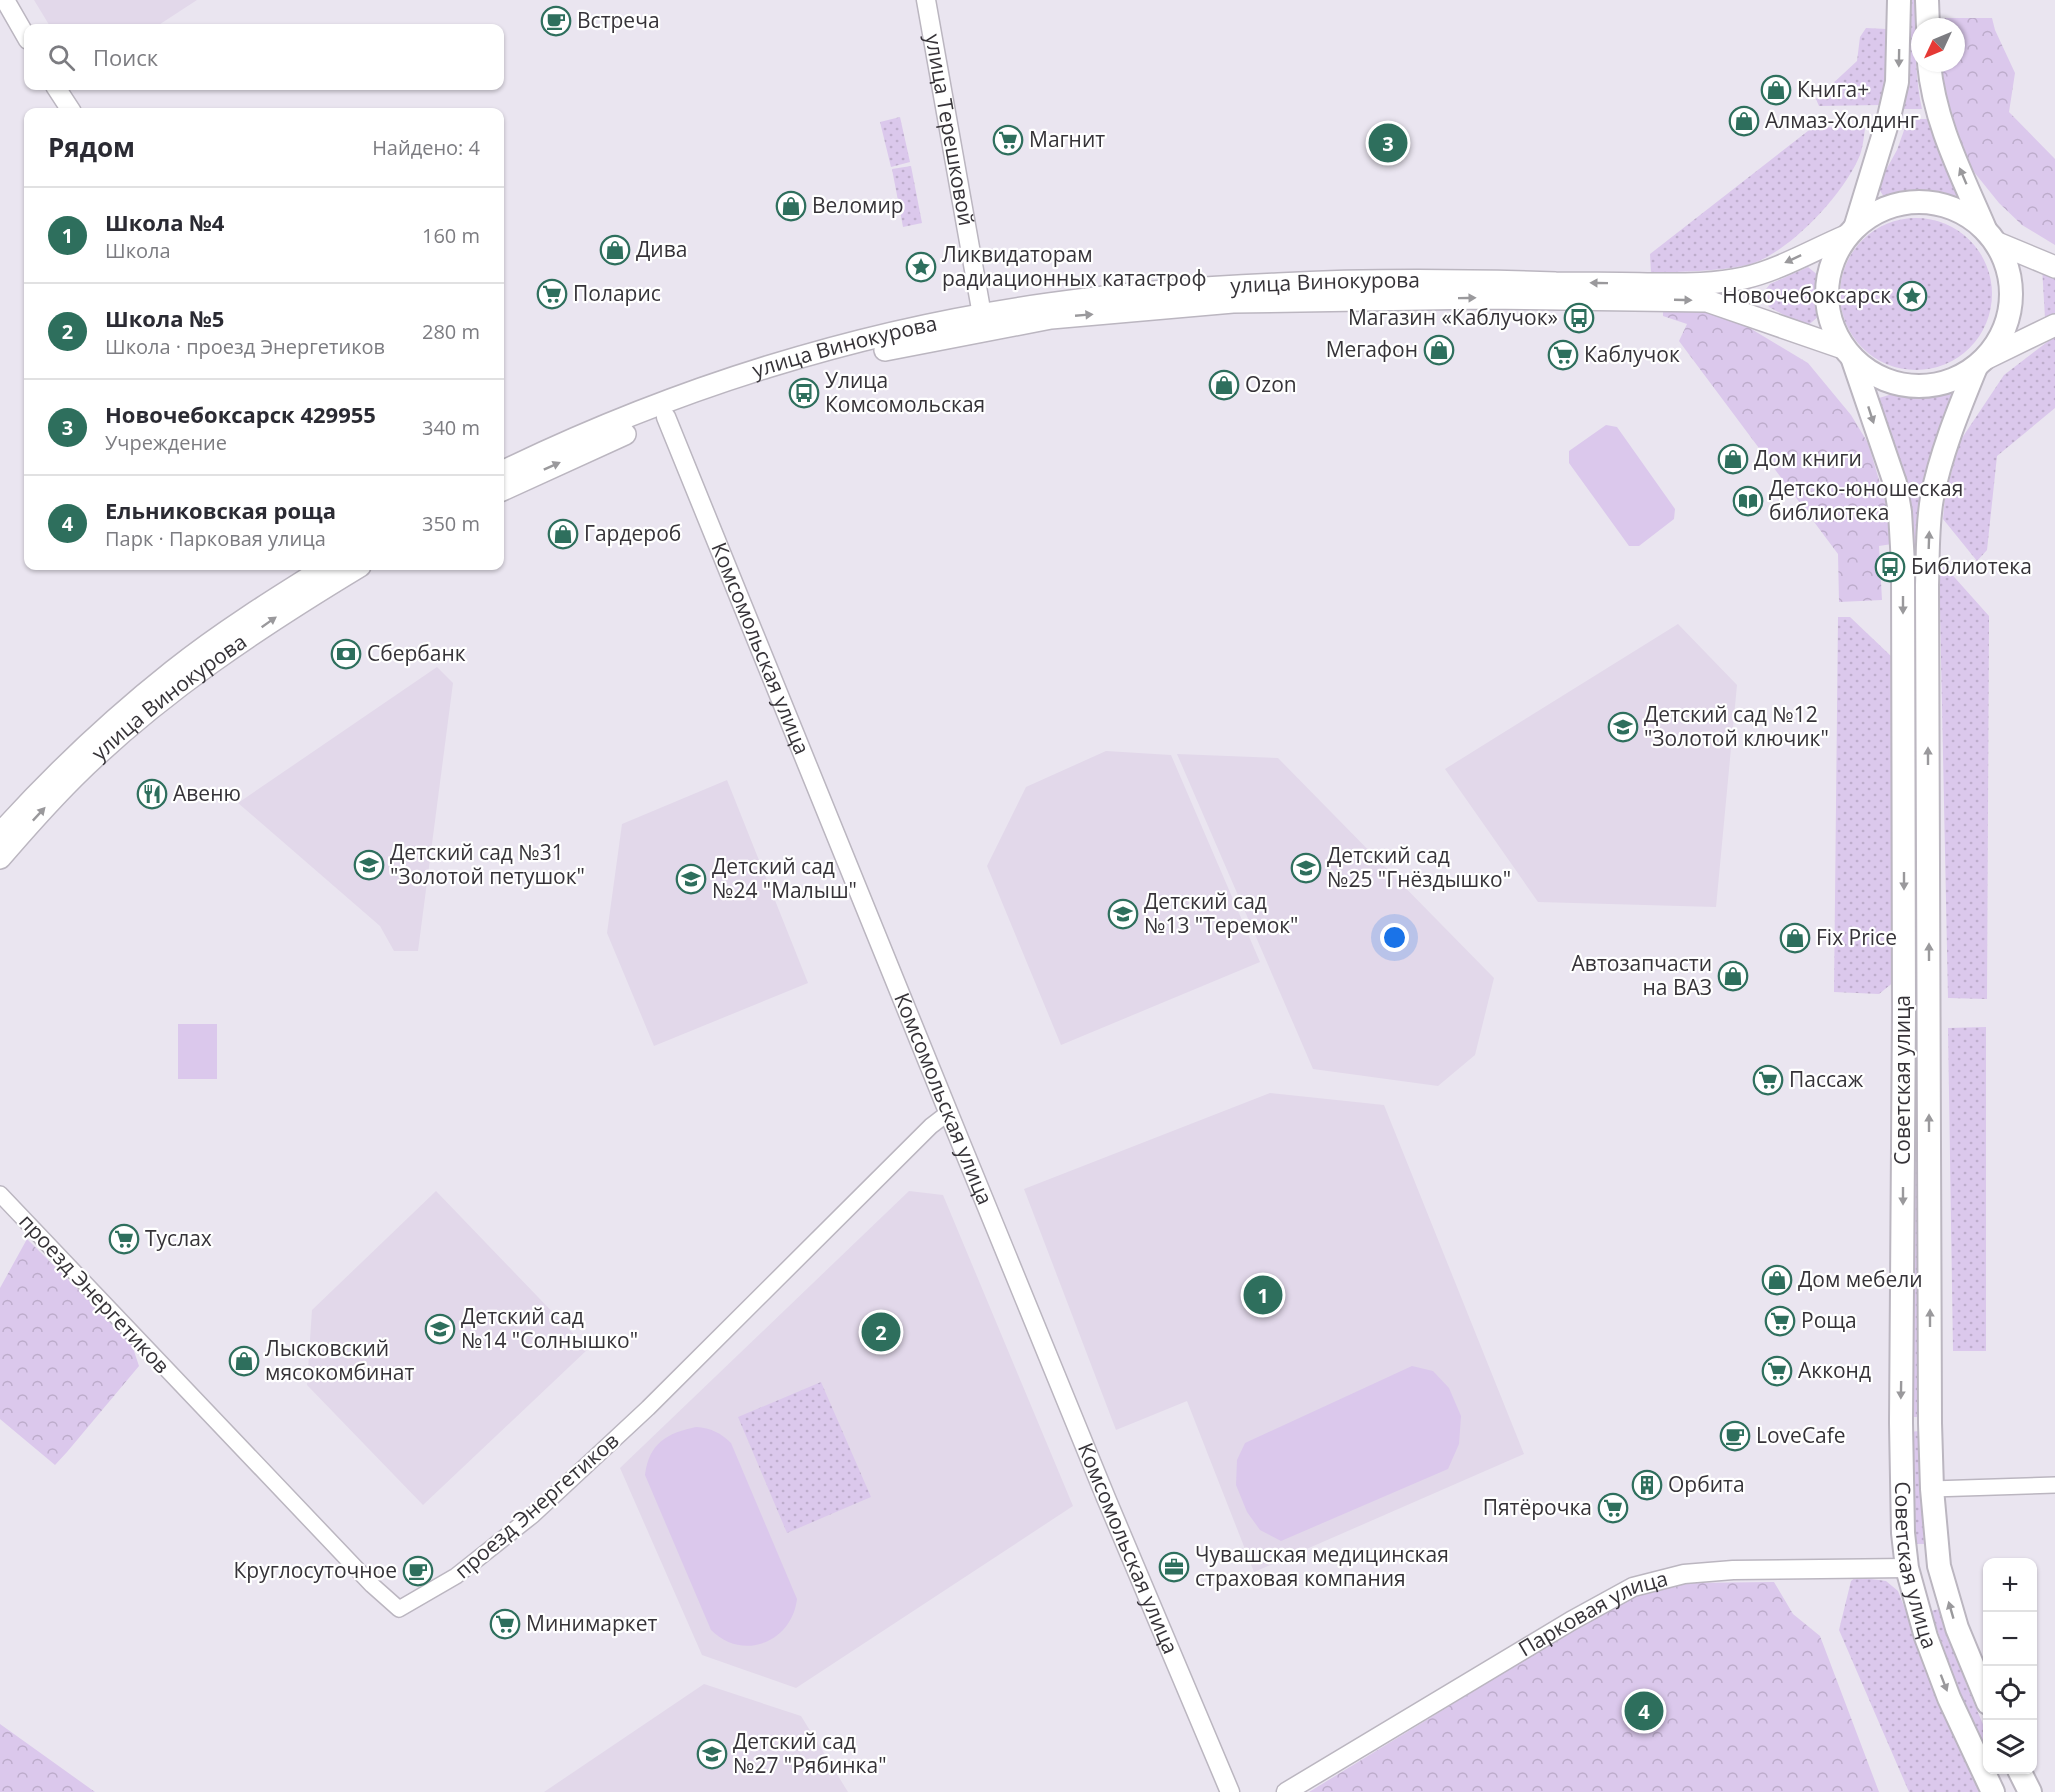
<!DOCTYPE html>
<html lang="ru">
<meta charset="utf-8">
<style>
body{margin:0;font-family:"Open Sans",sans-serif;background:#f7f7f7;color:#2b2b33}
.controls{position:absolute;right:18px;bottom:18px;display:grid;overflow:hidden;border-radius:12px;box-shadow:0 2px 4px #0004}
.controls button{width:54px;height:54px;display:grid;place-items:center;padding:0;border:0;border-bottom:2px solid #e1e1e2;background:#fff;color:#2b2b33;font:30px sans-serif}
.compass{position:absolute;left:1911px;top:18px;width:54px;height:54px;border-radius:50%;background:#fff;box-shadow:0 2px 4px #0004;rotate:226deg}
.you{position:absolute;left:1395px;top:938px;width:21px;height:21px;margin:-15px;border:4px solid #fff;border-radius:50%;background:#1a73e8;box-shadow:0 0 0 9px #1a73e833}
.badge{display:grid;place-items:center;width:39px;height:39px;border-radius:50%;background:#2e6f5d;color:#fff;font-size:20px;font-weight:700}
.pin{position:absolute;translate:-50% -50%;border:3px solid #fff;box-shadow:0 2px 6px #0006}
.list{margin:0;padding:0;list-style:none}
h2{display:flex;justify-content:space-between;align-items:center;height:78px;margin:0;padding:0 24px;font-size:26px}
h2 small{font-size:20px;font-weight:400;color:#7c7c81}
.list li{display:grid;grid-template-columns:39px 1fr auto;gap:18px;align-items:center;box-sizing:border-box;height:96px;padding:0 24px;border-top:2px solid #e1e1e2}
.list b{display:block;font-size:22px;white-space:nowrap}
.list p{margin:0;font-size:20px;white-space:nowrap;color:#7c7c81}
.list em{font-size:20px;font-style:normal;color:#7c7c81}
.icon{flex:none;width:33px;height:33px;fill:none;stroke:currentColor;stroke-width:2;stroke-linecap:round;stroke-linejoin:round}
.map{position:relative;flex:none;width:2055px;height:1792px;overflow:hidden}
.search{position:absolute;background:#fff;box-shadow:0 2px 4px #0004;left:24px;top:24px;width:480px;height:66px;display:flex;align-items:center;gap:15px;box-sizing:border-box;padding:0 21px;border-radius:12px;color:#7c7c81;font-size:22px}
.panel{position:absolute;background:#fff;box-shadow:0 2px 4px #0004;left:24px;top:108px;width:480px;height:462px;border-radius:12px}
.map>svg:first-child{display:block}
</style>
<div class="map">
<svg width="2055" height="1792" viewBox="0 0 2055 1792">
<defs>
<pattern id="grass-dots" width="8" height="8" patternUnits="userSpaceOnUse" patternTransform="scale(1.5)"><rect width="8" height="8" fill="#dbc8ec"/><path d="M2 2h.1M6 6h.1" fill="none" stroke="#bdaccb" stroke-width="1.8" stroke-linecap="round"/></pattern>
<pattern id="park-crowns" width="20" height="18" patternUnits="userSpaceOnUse" patternTransform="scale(1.5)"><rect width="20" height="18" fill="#dbc8ec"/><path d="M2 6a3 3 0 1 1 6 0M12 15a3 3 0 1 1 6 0" fill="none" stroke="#bdaccb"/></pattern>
</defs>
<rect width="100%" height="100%" fill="#eae5f0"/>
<path fill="#e2d8ea" d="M34 0H197L154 28H51Z
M1678 624 1737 685 1716 907 1538 902 1445 769Z
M437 667 453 683 418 951H394L380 926 238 803Z
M1106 751 1171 755 1260 962 1061 1045 987 866 1026 787Z
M1177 754 1278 758 1494 978 1475 1055 1438 1086 1313 1069Z
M727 780 808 983 654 1046 607 933 622 824Z
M1270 1093 1384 1105 1524 1454 1254 1572 1187 1401 1116 1430 1024 1189Z
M436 1191 588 1349 423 1505 307 1385 312 1310Z
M909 1191 943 1195 1073 1506 796 1688 702 1655 620 1468Z
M704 1684 801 1716 848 1792H544Z"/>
<path fill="url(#grass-dots)" d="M1908 0H1916C1916 37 1914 73 1922 109H1899Z
M1866 28 1887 29 1894 40 1882 105 1819 106 1816 99 1857 61 1860 37Z
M900 117 910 162 891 167 880 122Z
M1908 119H1931L1962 191 1950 200C1925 189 1910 189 1884 197L1877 186 1897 150Z
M1813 127 1865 128C1864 136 1863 147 1860 155 1845 193 1788 255 1747 265 1716 272 1682 271 1651 273L1650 254Z
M911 166 922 223 903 227 892 169Z
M1840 294a76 76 0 1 1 152 0a76 76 0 1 1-152 0Z
M1808 267 1819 276V316L1806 327 1769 307 1763 293 1770 284Z
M2042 267 2055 273V314L2045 318Z
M2055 336V408L1997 456 1987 550 1977 561 1943 519 1945 496 1960 441 2004 375Z
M1951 393 1957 399 1945 428 1919 902H1910L1907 491 1894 441 1879 407V398L1889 395 1930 397Z
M1939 560 1989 616 1987 999 1948 998Z
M1838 617H1850L1892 657 1895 981 1879 994 1834 992Z
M1918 1018 1920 1417H1911L1910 1019Z
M1986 1027V1351H1953L1948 1028Z
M821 1382 871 1497 787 1533 738 1417Z
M1919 1431 1924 1544H1916L1910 1432Z
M1856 1577 1886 1581 1898 1591 1961 1753 1979 1792H1909L1839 1630 1851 1581Z
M1939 1609 1967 1686 1987 1734V1752L1957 1688 1931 1611Z"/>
<path fill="url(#park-crowns)" d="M1945 18H1992L1995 30 2015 73 2009 112 2055 159V245L2022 225 1999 203 1974 172 1948 125 1934 63H1956V27H1941Z
M1663 304 1698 307 1743 324 1808 363 1851 415 1868 443 1888 510 1892 544 1879 546 1882 600 1839 602 1838 554 1679 341 1687 324 1663 316Z
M27 1239 131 1342 139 1366 67 1452 55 1465 0 1419V1288Z
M1774 1582 1793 1614 1820 1636 1879 1792H1309L1575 1629 1618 1600 1689 1583Z
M0 1724 95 1792H0Z"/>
<path fill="#dbc8ec" d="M1606 425 1617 427 1675 509 1674 519 1639 546H1629L1569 463V451Z
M178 1024H217V1079H178Z
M1412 1366 1433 1371 1449 1388 1461 1416 1459 1444 1448 1469 1281 1541 1260 1530 1247 1512 1236 1485 1237 1460 1245 1443Z
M696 1427C711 1428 721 1433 731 1443L797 1599C792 1642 743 1662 711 1630L645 1475C649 1443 667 1433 696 1427Z"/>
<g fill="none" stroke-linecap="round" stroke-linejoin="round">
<g stroke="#bbb6c0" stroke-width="18">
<path id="minor" d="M0 1194 372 1585 399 1609 456 1576 533 1515 648 1408 931 1126 948 1113
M1932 1489 2055 1485"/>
</g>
<g stroke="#bbb6c0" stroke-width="21">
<g id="tertiary">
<path d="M5 0 28 40"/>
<path id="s1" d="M926 0 982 315"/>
<path d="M55 86 72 112"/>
<path id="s2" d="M666 417 962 1146 1106 1498 1230 1792"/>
<path id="s3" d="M1286 1792 1571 1621 1633 1587 1684 1574 1733 1570 1907 1568"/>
</g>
</g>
<g stroke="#bbb6c0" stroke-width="24">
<g id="secondary">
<path d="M1995 242 2055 267"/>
<path d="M885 350 1051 318 1233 302 1485 298 1707 301 1843 348"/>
<path d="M1985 359 2055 325"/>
<path id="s4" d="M500 473C672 389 859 330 1049 304 1125 293 1202 287 1278 284 1371 279 1463 280 1556 283 1586 283 1617 283 1647 284 1679 284 1712 285 1744 278 1779 270 1813 250 1846 236"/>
<path d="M500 491 625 434"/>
<path d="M0 834C53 775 110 721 173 671 222 632 275 599 328 566"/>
<path id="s5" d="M0 858C24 830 48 803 74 777 159 693 259 627 360 566"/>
</g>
</g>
<g stroke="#bbb6c0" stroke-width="26">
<g id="primary">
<path d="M1927 0 1928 27"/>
<path d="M1929 63C1934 122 1962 175 1985 229"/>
<circle cx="1919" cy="294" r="92"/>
<path d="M1856 225 1889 117 1897 82 1899 0"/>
<path id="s6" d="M1853 360 1895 483 1900 512 1903 564 1904 1011 1901 1423 1903 1533 1907 1568 1926 1637 1949 1698 1993 1792"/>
<path d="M1976 367C1959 409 1941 452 1932 498 1927 526 1928 556 1927 585L1930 1423 1932 1489 1939 1566 1957 1628 1988 1703"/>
<path d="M2019 1770 2030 1792"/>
</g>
</g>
<use href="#minor" stroke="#fff" stroke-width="15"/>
<use href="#tertiary" stroke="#fff" stroke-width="18"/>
<use href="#secondary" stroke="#fff" stroke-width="21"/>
<use href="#primary" stroke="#fff" stroke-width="22"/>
</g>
<defs><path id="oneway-solid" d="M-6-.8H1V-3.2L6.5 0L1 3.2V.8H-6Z" transform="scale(1.5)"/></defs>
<g fill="#9a999c">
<use href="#oneway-solid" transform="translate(1899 58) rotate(91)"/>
<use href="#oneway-solid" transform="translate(1963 176) rotate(-113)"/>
<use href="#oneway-solid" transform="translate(1793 259) rotate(155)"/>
<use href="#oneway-solid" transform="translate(1599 283) rotate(-179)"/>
<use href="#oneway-solid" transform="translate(1467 298) rotate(-1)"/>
<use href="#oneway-solid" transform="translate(1683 300) rotate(2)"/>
<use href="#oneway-solid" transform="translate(1084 315) rotate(-5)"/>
<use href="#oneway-solid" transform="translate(1871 415) rotate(72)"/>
<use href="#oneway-solid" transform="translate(552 466) rotate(-24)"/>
<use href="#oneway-solid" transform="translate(1929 540) rotate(-88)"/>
<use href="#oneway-solid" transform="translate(1903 605) rotate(90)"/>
<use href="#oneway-solid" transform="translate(269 622) rotate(-35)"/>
<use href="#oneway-solid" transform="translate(1928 756) rotate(-90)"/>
<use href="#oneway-solid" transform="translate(39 814) rotate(-47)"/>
<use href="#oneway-solid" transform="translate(1904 881) rotate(90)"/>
<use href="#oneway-solid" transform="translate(1929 952) rotate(-90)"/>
<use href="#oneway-solid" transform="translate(1929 1123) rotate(-90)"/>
<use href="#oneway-solid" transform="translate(1903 1196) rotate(90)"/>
<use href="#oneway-solid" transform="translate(1930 1318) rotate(-90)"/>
<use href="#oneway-solid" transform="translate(1901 1390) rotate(91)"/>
<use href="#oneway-solid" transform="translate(1951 1610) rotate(-106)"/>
<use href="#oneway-solid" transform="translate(1944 1683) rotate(69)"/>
</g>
<defs>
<g id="cafe-ring" transform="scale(1.5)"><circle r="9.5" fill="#fff" stroke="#2e6f5d" stroke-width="1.5"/><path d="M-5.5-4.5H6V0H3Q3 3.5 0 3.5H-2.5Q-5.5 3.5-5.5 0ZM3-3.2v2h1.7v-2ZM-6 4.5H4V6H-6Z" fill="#2e6f5d"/></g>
<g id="shop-ring" transform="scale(1.5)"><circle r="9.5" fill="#fff" stroke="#2e6f5d" stroke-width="1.5"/><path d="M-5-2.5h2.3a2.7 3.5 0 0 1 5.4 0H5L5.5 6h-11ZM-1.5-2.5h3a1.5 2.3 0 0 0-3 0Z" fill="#2e6f5d"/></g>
<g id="supermarket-ring" transform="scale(1.5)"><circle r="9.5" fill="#fff" stroke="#2e6f5d" stroke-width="1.5"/><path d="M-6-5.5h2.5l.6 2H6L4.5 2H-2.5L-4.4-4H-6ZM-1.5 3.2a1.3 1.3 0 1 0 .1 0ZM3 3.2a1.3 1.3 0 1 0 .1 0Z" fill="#2e6f5d"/></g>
<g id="sight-ring" transform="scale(1.5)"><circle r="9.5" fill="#fff" stroke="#2e6f5d" stroke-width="1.5"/><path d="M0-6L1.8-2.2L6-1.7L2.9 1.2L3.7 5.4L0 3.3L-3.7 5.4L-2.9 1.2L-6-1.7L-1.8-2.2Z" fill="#2e6f5d"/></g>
<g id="bus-ring" transform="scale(1.5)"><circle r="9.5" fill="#fff" stroke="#2e6f5d" stroke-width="1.5"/><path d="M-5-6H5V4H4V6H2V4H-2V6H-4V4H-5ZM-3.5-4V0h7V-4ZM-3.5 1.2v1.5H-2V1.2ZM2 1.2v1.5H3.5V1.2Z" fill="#2e6f5d"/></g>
<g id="library-ring" transform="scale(1.5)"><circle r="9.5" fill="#fff" stroke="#2e6f5d" stroke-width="1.5"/><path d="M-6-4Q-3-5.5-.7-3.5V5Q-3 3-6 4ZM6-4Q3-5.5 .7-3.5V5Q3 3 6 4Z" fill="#2e6f5d"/></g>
<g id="bank-ring" transform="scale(1.5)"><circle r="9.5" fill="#fff" stroke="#2e6f5d" stroke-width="1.5"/><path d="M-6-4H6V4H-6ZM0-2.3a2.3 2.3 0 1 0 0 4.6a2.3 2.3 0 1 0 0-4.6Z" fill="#2e6f5d"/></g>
<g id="school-ring" transform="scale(1.5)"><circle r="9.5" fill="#fff" stroke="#2e6f5d" stroke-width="1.5"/><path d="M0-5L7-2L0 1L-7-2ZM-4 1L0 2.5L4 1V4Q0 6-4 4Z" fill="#2e6f5d"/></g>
<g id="restaurant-ring" transform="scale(1.5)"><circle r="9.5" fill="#fff" stroke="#2e6f5d" stroke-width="1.5"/><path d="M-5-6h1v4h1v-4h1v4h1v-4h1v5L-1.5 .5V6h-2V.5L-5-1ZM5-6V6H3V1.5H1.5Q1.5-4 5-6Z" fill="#2e6f5d"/></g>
<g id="building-ring" transform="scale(1.5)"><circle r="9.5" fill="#fff" stroke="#2e6f5d" stroke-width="1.5"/><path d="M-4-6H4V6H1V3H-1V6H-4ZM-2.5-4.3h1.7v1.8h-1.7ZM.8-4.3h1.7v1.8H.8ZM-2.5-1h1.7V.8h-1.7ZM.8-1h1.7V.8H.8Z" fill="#2e6f5d"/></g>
<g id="office-ring" transform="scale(1.5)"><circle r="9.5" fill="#fff" stroke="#2e6f5d" stroke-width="1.5"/><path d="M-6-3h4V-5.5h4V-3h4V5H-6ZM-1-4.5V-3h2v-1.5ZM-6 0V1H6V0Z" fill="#2e6f5d"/></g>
</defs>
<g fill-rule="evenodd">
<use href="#cafe-ring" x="556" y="21"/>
<use href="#shop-ring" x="1776" y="90"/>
<use href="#shop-ring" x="1744" y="121"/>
<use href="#supermarket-ring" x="1008" y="140"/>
<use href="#shop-ring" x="791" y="206"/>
<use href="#shop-ring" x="615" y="250"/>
<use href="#sight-ring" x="921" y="267"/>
<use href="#supermarket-ring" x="552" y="294"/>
<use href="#sight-ring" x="1912" y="296"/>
<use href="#bus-ring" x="1579" y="318"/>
<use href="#shop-ring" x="1439" y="350"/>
<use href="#supermarket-ring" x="1563" y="355"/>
<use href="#shop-ring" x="1224" y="385"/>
<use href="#bus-ring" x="804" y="393"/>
<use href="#shop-ring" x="1733" y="459"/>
<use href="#library-ring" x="1748" y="501"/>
<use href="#shop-ring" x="563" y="534"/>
<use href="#bus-ring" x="1890" y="567"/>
<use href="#bank-ring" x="346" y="654"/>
<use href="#school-ring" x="1623" y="727"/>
<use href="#restaurant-ring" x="152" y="794"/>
<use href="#school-ring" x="369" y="865"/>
<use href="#school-ring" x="1306" y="868"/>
<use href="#school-ring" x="691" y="879"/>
<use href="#school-ring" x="1123" y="914"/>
<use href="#shop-ring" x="1795" y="938"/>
<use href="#shop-ring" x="1733" y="976"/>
<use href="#supermarket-ring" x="1768" y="1080"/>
<use href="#supermarket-ring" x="124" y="1239"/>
<use href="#shop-ring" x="1777" y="1280"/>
<use href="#supermarket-ring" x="1780" y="1321"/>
<use href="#school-ring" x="440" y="1329"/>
<use href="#shop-ring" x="244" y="1361"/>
<use href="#supermarket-ring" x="1777" y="1371"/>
<use href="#cafe-ring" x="1735" y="1436"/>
<use href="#building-ring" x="1647" y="1485"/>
<use href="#supermarket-ring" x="1613" y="1508"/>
<use href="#office-ring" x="1174" y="1567"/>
<use href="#cafe-ring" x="418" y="1571"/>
<use href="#supermarket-ring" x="505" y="1624"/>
<use href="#school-ring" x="712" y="1754"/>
</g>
<g text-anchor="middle" stroke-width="4.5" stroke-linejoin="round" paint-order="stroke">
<g font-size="21" fill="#363338" stroke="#fff" text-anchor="start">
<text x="577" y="28">Встреча</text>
<text x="1797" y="97">Книга+</text>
<text x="1765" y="128">Алмаз-Холдинг</text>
<text x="1029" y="147">Магнит</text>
<text x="812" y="213">Веломир</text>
<text x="636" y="257">Дива</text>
<text x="942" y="262">Ликвидаторам<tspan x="942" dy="24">радиационных катастроф</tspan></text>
<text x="573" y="301">Поларис</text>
<text x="1891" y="303" text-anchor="end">Новочебоксарск</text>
<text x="1558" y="325" text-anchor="end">Магазин «Каблучок»</text>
<text x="1418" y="357" text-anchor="end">Мегафон</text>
<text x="1584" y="362">Каблучок</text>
<text x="825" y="388">Улица<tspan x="825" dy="24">Комсомольская</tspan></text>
<text x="1245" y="392">Ozon</text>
<text x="1754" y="466">Дом книги</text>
<text x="1769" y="496">Детско-юношеская<tspan x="1769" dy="24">библиотека</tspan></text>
<text x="584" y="541">Гардероб</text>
<text x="1911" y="574">Библиотека</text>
<text x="367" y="661">Сбербанк</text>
<text x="1644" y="722">Детский сад №12<tspan x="1644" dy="24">"Золотой ключик"</tspan></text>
<text x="173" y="801">Авеню</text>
<text x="390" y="860">Детский сад №31<tspan x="390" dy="24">"Золотой петушок"</tspan></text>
<text x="1327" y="863">Детский сад<tspan x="1327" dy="24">№25 "Гнёздышко"</tspan></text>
<text x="712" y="874">Детский сад<tspan x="712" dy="24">№24 "Малыш"</tspan></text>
<text x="1144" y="909">Детский сад<tspan x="1144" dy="24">№13 "Теремок"</tspan></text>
<text x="1816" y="945">Fix Price</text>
<text x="1712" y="971" text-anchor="end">Автозапчасти<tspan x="1712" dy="24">на ВАЗ</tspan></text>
<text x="1789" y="1087">Пассаж</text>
<text x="145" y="1246">Туслах</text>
<text x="1798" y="1287">Дом мебели</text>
<text x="461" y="1324">Детский сад<tspan x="461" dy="24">№14 "Солнышко"</tspan></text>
<text x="1801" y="1328">Роща</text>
<text x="265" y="1356">Лысковский<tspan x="265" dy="24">мясокомбинат</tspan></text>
<text x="1798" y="1378">Акконд</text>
<text x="1756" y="1443">LoveCafe</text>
<text x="1668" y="1492">Орбита</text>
<text x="1592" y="1515" text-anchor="end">Пятёрочка</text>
<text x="1195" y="1562">Чувашская медицинская<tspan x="1195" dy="24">страховая компания</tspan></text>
<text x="397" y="1578" text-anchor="end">Круглосуточное</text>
<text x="526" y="1631">Минимаркет</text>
<text x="733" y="1749">Детский сад<tspan x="733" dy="24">№27 "Рябинка"</tspan></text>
</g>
<g font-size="21" fill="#363338" stroke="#fff">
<text dy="7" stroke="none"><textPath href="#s1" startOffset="132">улица Терешковой</textPath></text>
<text dy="7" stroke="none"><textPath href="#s4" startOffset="854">улица Винокурова</textPath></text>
<text dy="7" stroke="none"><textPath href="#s4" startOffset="368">улица Винокурова</textPath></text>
<text dy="7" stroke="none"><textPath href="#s2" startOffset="250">Комсомольская улица</textPath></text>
<text dy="7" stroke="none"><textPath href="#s5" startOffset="234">улица Винокурова</textPath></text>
<text transform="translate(1903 1080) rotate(-90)" y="7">Советская улица</text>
<text dy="7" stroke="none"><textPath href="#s2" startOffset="736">Комсомольская улица</textPath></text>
<text transform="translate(94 1294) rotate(47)" y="7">проезд Энергетиков</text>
<text transform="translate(537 1506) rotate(-41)" y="7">проезд Энергетиков</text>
<text dy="7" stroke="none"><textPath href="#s2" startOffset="1222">Комсомольская улица</textPath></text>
<text dy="7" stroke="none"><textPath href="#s6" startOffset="1214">Советская улица</textPath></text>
<text dy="7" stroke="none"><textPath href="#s3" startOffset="356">Парковая улица</textPath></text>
</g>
</g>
</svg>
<div class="controls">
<button>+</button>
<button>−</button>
<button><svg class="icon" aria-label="locate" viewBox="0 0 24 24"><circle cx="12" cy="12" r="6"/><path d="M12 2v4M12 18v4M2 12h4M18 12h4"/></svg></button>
<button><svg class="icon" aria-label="layers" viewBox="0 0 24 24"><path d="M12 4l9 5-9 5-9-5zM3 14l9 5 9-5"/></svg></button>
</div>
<svg class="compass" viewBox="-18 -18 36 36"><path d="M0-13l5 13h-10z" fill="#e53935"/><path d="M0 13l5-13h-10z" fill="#7c7c81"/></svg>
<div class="you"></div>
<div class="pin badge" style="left:1263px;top:1295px">1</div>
<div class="pin badge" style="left:881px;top:1332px">2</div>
<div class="pin badge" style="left:1388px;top:143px">3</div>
<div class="pin badge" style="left:1644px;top:1711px">4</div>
<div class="search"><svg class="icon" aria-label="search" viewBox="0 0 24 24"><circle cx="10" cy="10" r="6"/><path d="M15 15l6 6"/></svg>Поиск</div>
<section class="panel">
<h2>Рядом<small>Найдено: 4</small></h2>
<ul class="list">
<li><span class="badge">1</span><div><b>Школа №4</b><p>Школа</p></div><em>160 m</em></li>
<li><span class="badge">2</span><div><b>Школа №5</b><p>Школа · проезд Энергетиков</p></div><em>280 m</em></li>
<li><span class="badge">3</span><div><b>Новочебоксарск 429955</b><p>Учреждение</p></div><em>340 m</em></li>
<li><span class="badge">4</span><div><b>Ельниковская роща</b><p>Парк · Парковая улица</p></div><em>350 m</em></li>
</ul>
</section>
</div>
